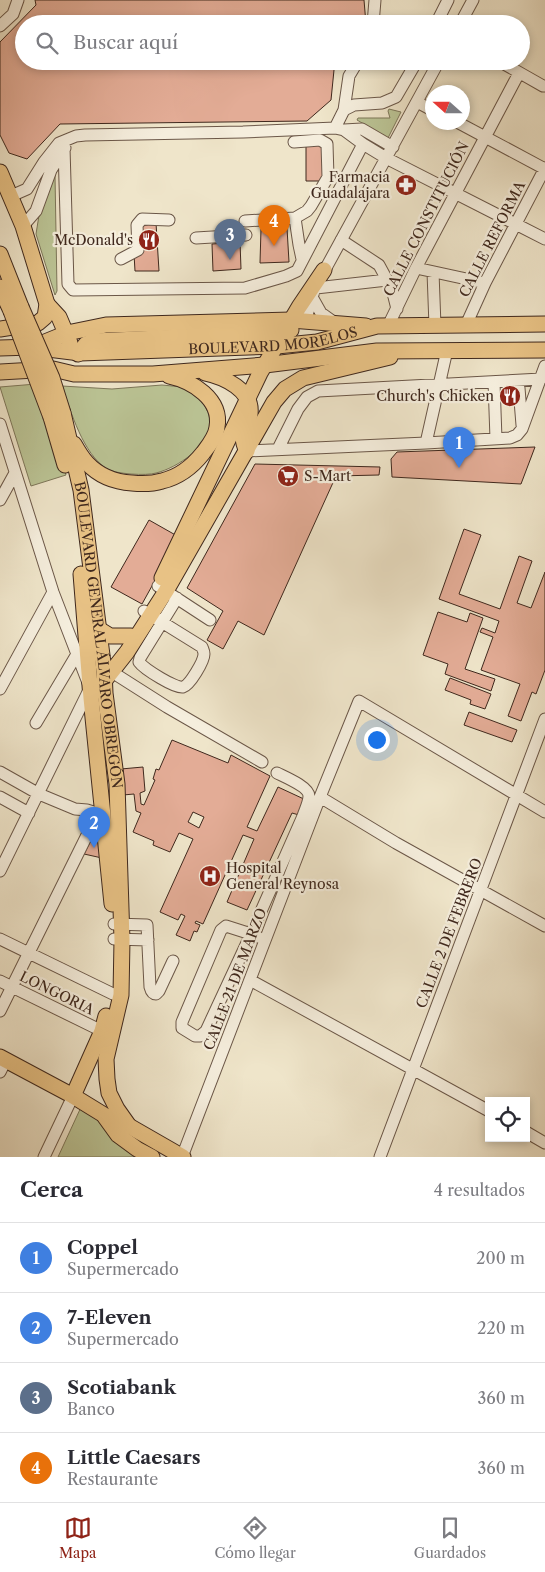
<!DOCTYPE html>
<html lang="es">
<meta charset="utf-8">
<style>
body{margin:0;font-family:"Libre Caslon Text",serif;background:#f7f7f7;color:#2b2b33}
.controls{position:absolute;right:15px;bottom:15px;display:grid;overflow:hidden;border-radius:0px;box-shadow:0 2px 8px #0003}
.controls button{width:45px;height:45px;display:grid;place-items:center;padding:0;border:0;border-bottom:1px solid #e1e1e2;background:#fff;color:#2b2b33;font:25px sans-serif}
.compass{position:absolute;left:425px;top:85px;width:45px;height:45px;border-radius:50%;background:#fff;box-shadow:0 2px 8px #0003;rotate:291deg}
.you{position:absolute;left:376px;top:739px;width:18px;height:18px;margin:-12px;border:4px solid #fff;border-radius:50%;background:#1a73e8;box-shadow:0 0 0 8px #1a73e833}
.badge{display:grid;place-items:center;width:32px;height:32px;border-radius:50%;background:#8f2418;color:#fff;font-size:16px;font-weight:700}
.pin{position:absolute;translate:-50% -41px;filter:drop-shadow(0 1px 2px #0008)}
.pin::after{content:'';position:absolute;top:26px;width:18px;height:15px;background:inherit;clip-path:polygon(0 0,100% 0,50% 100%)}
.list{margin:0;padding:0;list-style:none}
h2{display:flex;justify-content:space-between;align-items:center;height:65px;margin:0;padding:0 20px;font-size:21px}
h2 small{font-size:16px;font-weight:400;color:#7c7c81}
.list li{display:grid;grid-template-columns:32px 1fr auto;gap:15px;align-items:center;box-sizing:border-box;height:70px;padding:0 20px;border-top:1px solid #e1e1e2}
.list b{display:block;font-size:19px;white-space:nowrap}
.list p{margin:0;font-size:16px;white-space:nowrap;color:#7c7c81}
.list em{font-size:16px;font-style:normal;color:#7c7c81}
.icon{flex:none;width:28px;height:28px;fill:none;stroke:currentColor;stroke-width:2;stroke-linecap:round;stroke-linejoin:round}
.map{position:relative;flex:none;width:545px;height:1157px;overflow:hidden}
.search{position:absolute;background:#fff;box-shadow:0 2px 8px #0003;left:15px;right:15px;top:15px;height:55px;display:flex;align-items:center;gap:12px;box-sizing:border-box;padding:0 18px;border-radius:28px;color:#7c7c81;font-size:19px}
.sheet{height:345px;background:#fff}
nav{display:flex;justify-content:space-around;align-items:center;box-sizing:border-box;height:70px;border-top:1px solid #e1e1e2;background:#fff;font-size:14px;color:#7c7c81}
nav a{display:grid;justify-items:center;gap:2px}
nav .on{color:#8f2418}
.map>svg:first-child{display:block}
</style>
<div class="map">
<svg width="545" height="1157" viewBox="0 0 545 1157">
<rect width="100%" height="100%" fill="#efe5ca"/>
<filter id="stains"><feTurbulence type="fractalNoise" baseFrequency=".004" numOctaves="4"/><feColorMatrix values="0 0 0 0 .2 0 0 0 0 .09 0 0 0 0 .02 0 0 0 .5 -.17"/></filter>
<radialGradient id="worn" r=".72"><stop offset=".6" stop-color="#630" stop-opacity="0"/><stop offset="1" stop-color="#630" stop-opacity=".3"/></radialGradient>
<path fill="#bbc495" stroke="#7d7659" d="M389 109 401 112 388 138 357 120 358 118H390L388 111Z
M53 175H55L57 291 55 295 36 234 40 209Z
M36 384 66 475 31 486 0 387Z
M162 385 192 388C199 398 209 408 210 421 212 445 177 468 156 473 146 476 116 474 107 469 83 454 71 412 62 386L112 389Z
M82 1105 159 1157H58Z"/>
<path fill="#e3ac96" stroke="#3f281d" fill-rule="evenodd" d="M35 0H364L366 24H24V61H340L334 70 331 100 307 121 60 124 27 159 9 153 0 135V42L36 5Z
M322 144 324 181H306V145Z
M156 223 159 271H135L134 254 141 226Z
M287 228 289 262 260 263 261 229Z
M240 242 241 269 213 271 212 244Z
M535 447 521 484 392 477 391 459 397 452Z
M255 464 380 467 379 475 336 476 264 635 238 621 223 649 207 640 223 611 187 588Z
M149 520 179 537 142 604 111 587Z
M464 529 481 535 459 594 500 609 519 556 532 561 517 603 531 608 545 572V670L536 694 532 692 521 721 508 716 520 684 481 670 493 637 480 632 482 628 495 633 499 621 439 599Z
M438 612 467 622 470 613 483 618 465 669 495 679 491 691 445 674 448 664 423 655Z
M450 678 491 694 485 709 470 704 471 700 445 690Z
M469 712 517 730 512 742 464 725Z
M172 740 228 763 231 755 270 776 247 827 257 831 278 787 306 800 299 815 292 813 247 910 227 902 254 839 243 835 203 924 196 921 195 923 200 925 197 932 194 931 190 941 176 935 185 916 181 914 178 920 160 912 193 839 179 833 170 852 153 845 154 841 133 832 141 813 136 811 134 794 123 795 121 769 143 767 145 791 140 793 141 804 144 805 155 780 153 779 156 769 159 770ZM193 812 204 817 199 828 188 822Z
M91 840 99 842 102 858 84 854Z"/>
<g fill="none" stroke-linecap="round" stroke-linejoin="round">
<g stroke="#6b5748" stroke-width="13">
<path id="minor" d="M373 24 375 0
M436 24 448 0
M460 24 473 0
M0 26 13 14 18 0
M499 61 543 86H545
M417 102 432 110
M344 110 354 105 382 103 396 97 417 61
M457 122 545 169
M335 128 344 110 349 76 358 61
M344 130 363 144 386 158 545 239
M59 143 64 148 68 284 73 290 245 288 286 276 297 271 363 144
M11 196 27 189 44 162 59 143 76 136 85 135 243 132 335 128 344 130 362 129 393 147
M295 218 299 245 302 259
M245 221 295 218 307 211 311 206 328 177 327 144 320 140 294 142
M23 226 36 211 51 170 65 148
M196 238 246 235
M341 240 379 265 392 289 397 309
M121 259 138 250 137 225 142 219 169 220
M416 268 485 283
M433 272 435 326
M321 277 439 61
M316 288 387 280
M312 297 321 313 335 323
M306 321 309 307 314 291
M466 325 485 283 545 168
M388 326 416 268 519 73
M506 381 519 388 522 425
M494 382 496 439
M0 424 53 592 90 688 0 871
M426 443 510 438 517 435 522 429 545 366
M278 449 298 409 307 397 318 391 541 379
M247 451 426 443 447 350
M0 500 15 473
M158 586 210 620
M144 611 202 647C203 650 204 651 204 654 204 661 190 685 183 687 176 689 144 669 139 662L140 658 177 598
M112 672 167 707 262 762
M0 689 53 592
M36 723 77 654
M0 772 39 794 75 809 87 810 103 815
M0 797 29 813
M320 797 396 843 545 926
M114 924 147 925 150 987C151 991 152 994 156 994L159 991 173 961
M226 926 251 934 206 1031 200 1036H195L182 1028V1022L221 930Z
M258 937 251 934 303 816C305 810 309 802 309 796 309 787 285 777 277 773
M0 939 113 994 121 995
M114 939 148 940
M250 980 489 1111
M0 981 102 1031
M0 1011 98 813
M0 1072 6 1060
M526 1132 545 1143
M44 1157 73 1096
M182 1157 320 797 359 701 545 812
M380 1157 545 719"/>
</g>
<g stroke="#3f281d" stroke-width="17">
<g id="major">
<path d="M0 172 23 226 47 304 45 317 38 323 0 329"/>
<path d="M0 254 21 307"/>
<path d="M0 287 11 311"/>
<path d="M47 304 59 317 70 343"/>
<path d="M35 346 67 333 106 325 291 320 366 326"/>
<path id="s1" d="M0 348 32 347 80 353 277 346 317 342 377 326 545 324"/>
<path d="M78 354 86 344 94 341 268 333 284 332 291 330"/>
<path d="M0 372 53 369 74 374H153L265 365 377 351 545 350"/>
<path d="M205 373C224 377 253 390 250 414 248 430 238 434 247 451"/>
<path id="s2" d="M63 413 81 490 104 671 105 693 117 784 122 940 121 995 106 1059 107 1079 109 1093 117 1109 129 1126"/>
<path d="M51 417 65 465"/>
<path d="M74 444C78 451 82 458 87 463 99 476 115 482 132 483 142 484 152 484 162 481 179 477 192 467 203 453 209 445 216 437 217 427 222 399 192 381 169 376"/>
<path d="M81 574 91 698 112 904"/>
<path d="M162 578 260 373 299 307 324 270"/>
<path d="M97 628 110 636H131"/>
<path d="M101 685 127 652 166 591 274 402 285 389 303 378 390 357"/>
<path d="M0 1057 73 1096 104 1115 129 1126 183 1157"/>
<path d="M73 1096 102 1031 106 1016"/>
<path d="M105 1117 118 1135 137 1149 152 1157"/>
</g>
</g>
<use href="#minor" stroke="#f5eedd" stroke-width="11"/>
<use href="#major" stroke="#e8c285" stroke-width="15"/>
<g stroke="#3f281d" stroke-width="17" stroke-linecap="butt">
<path id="major-bridge" d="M21 307 52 378 63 413
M11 311 51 417"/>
</g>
<use href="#major-bridge" stroke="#e8c285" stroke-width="15"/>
</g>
<defs>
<g id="pharmacy-disc" transform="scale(1.125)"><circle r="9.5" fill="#8f2418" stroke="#f5eedd"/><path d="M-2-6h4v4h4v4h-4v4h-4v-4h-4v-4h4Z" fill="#fff"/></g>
<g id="restaurant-disc" transform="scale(1.125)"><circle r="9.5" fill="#8f2418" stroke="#f5eedd"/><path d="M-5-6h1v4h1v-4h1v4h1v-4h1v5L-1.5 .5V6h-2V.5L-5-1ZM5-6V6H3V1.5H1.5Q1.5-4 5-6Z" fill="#fff"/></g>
<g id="supermarket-disc" transform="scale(1.125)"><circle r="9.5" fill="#8f2418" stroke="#f5eedd"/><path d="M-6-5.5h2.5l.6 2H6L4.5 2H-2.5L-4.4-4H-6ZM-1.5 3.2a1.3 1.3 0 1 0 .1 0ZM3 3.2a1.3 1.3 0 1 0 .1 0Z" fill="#fff"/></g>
<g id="hospital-disc" transform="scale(1.125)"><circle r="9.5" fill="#8f2418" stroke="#f5eedd"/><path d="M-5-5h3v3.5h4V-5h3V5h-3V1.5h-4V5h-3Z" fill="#fff"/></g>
</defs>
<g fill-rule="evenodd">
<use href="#pharmacy-disc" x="406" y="185"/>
<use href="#restaurant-disc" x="149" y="240"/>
<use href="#restaurant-disc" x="510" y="396"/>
<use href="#supermarket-disc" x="288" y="476"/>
<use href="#hospital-disc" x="210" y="876"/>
</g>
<g text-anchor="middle" stroke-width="4.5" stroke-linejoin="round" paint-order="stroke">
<g font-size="14" fill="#3f281d" stroke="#f5eedd" text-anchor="end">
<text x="390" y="182">Farmacia<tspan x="390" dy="16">Guadalajara</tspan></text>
<text x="133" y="245">McDonald's</text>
<text x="494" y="401">Church's Chicken</text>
<text x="304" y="481" text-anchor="start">S-Mart</text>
<text x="226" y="873" text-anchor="start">Hospital<tspan x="226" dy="16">General Reynosa</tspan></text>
</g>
<g font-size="14" fill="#3f281d" stroke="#f5eedd">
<text transform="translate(426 219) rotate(-63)" y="5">CALLE CONSTITUCIÓN</text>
<text transform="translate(492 239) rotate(-63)" y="5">CALLE REFORMA</text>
<text dy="5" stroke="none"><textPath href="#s1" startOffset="274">BOULEVARD MORELOS</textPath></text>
<text dy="5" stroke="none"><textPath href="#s2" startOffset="225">BOULEVARD GENERAL ÁLVARO OBREGÓN</textPath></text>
<text transform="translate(449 933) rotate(-69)" y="5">CALLE 2 DE FEBRERO</text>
<text transform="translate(235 979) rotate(-69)" y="5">CALLE 21 DE MARZO</text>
<text transform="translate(57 993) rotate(26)" y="5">LONGORIA</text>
</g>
</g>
<rect width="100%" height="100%" filter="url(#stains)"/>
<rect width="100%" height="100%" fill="url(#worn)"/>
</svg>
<div class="controls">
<button><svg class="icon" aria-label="locate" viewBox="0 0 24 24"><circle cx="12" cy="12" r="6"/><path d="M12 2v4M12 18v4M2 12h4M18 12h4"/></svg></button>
</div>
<svg class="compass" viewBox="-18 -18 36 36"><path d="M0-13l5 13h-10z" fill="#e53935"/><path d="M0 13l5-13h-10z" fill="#7c7c81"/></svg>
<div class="you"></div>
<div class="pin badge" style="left:459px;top:468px;background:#3f7fe0">1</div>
<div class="pin badge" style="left:94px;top:848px;background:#3f7fe0">2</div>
<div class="pin badge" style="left:230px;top:260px;background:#5c6f8a">3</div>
<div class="pin badge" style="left:274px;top:246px;background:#e8710a">4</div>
<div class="search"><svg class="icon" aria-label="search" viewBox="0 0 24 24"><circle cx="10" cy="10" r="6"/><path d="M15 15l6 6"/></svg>Buscar aquí</div>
</div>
<section class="sheet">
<h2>Cerca<small>4 resultados</small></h2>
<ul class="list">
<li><span class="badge" style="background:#3f7fe0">1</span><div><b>Coppel</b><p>Supermercado</p></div><em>200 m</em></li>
<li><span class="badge" style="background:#3f7fe0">2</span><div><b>7-Eleven</b><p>Supermercado</p></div><em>220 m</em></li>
<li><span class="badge" style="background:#5c6f8a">3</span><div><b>Scotiabank</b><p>Banco</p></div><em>360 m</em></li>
<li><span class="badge" style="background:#e8710a">4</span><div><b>Little Caesars</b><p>Restaurante</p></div><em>360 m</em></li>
</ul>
</section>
<nav>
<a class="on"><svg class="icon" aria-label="map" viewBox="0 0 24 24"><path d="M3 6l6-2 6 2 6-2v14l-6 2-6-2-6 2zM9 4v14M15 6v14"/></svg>Mapa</a>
<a><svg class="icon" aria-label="directions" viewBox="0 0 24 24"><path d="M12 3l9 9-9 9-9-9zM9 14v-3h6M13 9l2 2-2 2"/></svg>Cómo llegar</a>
<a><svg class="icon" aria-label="saved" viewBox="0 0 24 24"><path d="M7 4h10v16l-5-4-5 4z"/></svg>Guardados</a>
</nav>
